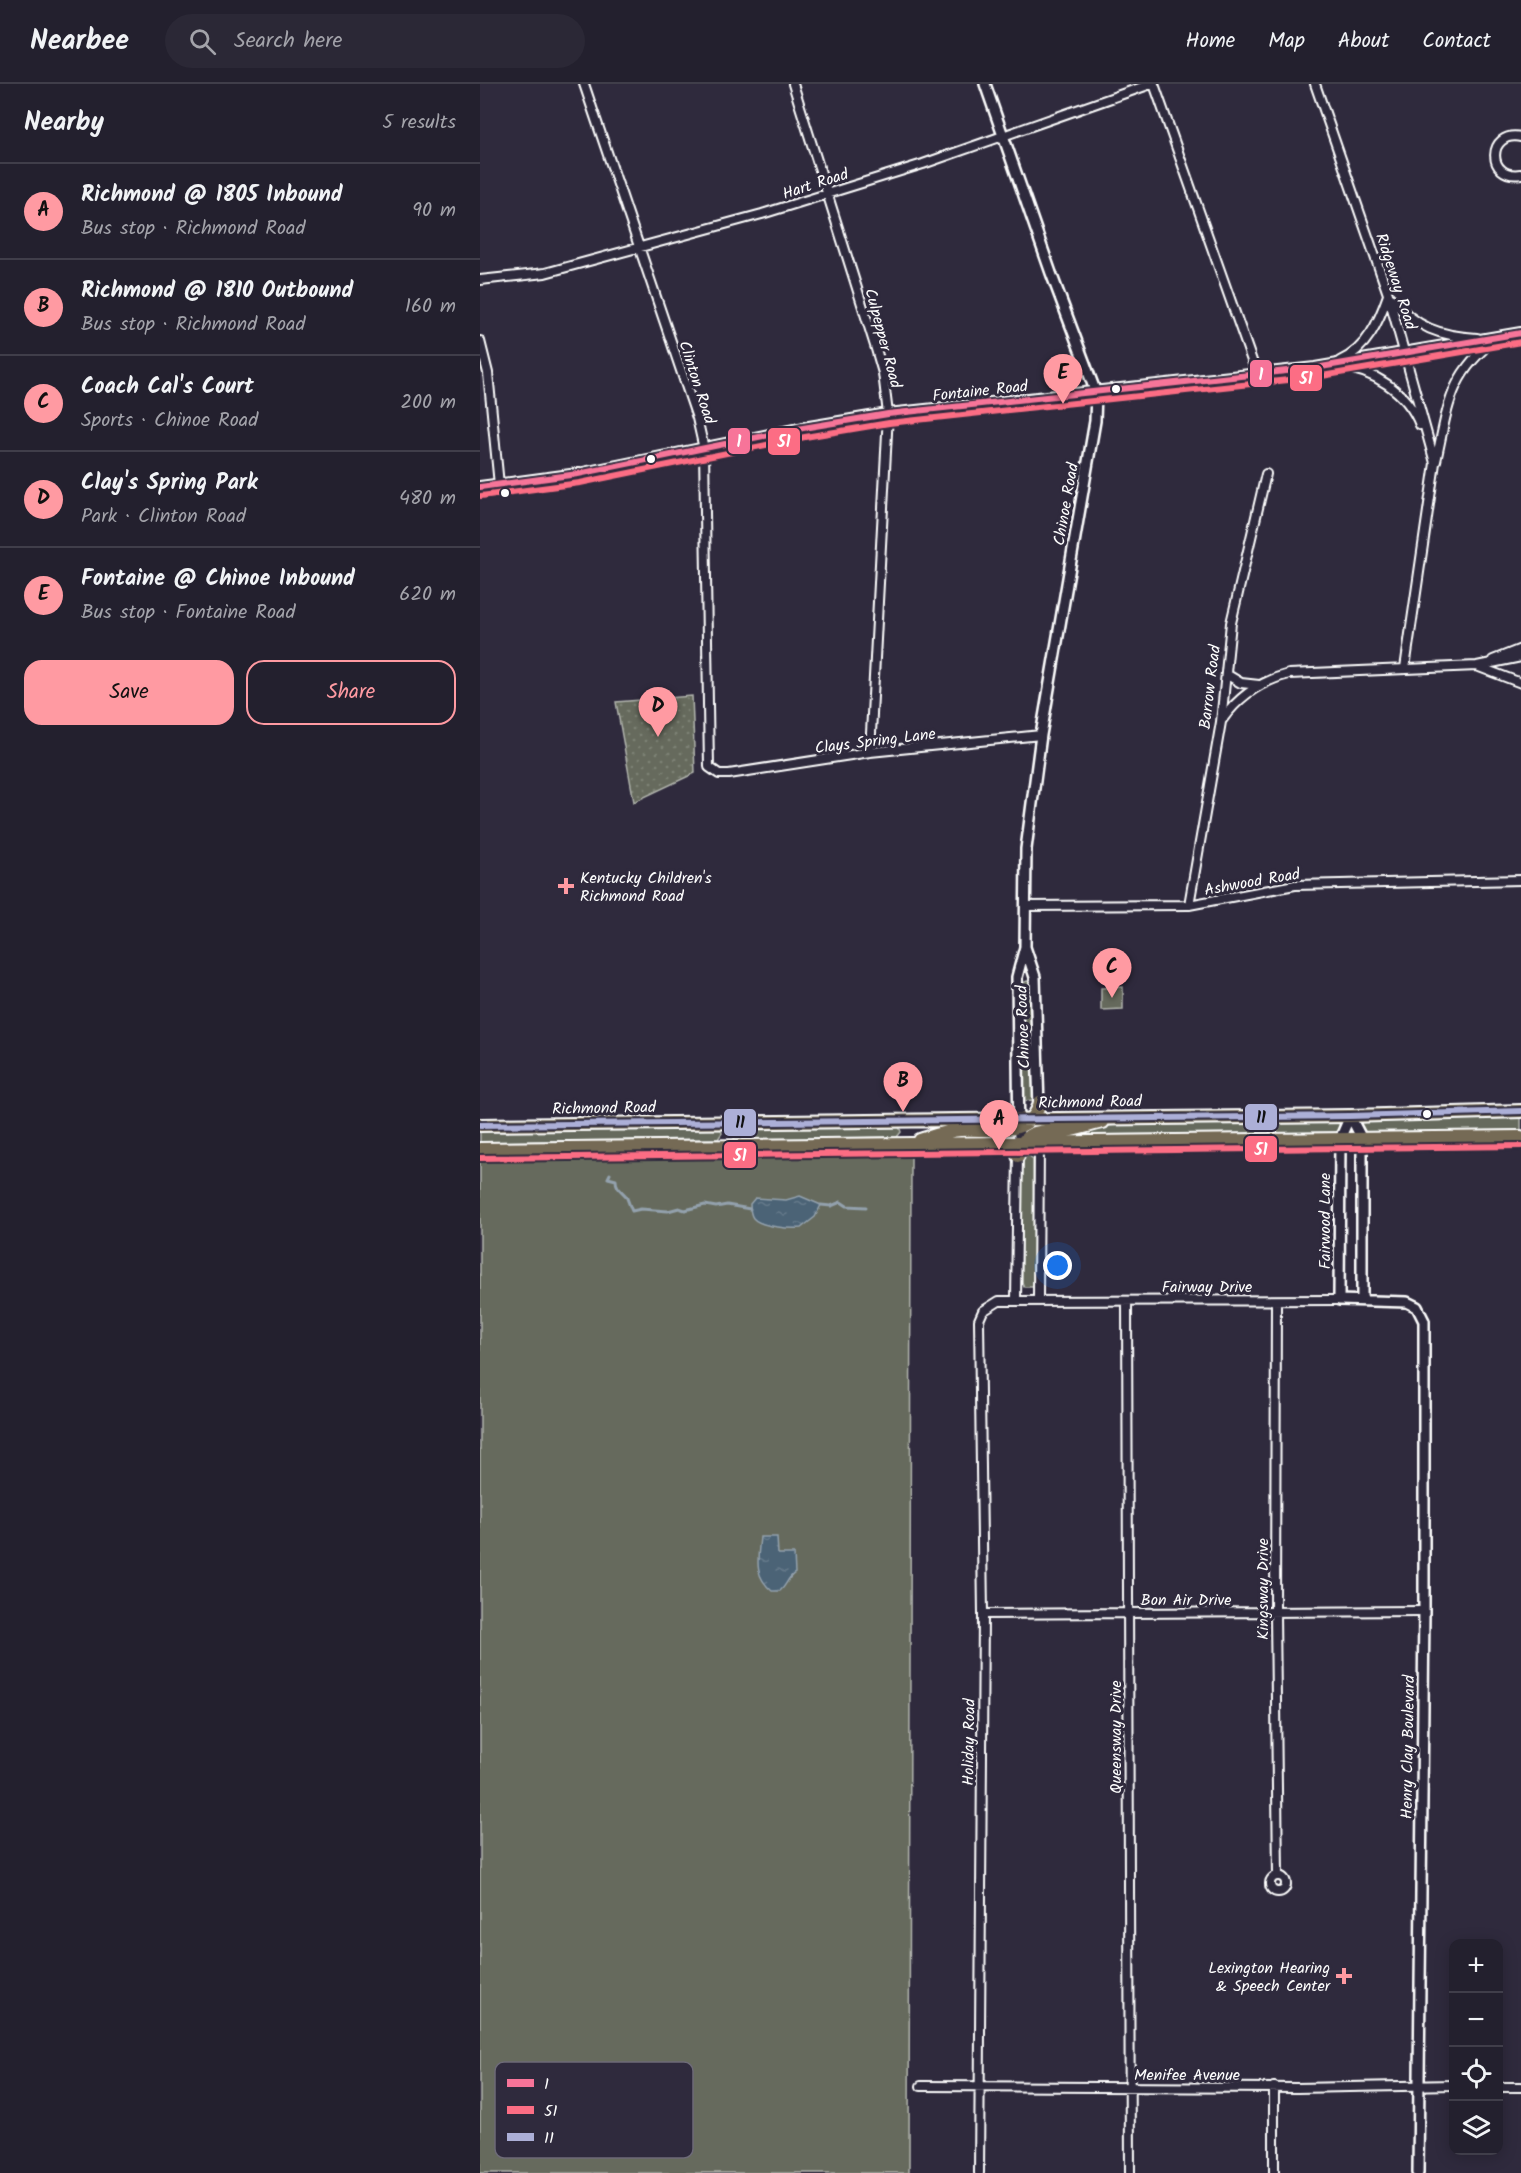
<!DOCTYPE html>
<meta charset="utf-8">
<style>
body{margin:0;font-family:Kalam,sans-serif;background:#2b2836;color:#f1f3f6}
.controls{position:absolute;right:18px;bottom:18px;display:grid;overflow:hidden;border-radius:12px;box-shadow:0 3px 15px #0003}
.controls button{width:54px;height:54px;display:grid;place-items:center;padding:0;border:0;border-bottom:2px solid #403e4a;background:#23202e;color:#f1f3f6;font:30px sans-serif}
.you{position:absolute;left:578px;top:1182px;width:21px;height:21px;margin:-15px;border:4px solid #fff;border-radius:50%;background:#1a73e8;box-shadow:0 0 0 9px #1a73e833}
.badge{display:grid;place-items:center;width:39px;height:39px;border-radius:50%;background:#ff9aa2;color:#111;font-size:20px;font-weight:700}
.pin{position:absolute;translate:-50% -50px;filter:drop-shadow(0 2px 3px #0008)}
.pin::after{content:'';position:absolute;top:32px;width:21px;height:18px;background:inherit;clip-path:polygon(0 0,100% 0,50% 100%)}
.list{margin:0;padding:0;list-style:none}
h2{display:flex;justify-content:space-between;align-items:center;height:78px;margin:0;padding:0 24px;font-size:26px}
h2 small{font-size:20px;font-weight:400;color:#a3a3aa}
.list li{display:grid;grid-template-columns:39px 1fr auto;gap:18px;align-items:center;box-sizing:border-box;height:96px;padding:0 24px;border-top:2px solid #403e4a}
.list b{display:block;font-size:22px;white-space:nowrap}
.list p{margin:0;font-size:20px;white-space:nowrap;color:#a3a3aa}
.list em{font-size:20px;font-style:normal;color:#a3a3aa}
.actions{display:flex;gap:12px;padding:18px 24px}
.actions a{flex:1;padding:14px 0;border:2px solid #ff9aa2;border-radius:18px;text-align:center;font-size:21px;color:#ff9aa2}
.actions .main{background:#ff9aa2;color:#111}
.icon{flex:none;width:33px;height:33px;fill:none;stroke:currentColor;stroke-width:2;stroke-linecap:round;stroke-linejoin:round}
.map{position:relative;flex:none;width:1041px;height:2089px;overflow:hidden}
header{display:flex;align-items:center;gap:36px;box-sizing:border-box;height:84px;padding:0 30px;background:#23202e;border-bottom:2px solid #403e4a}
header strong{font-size:28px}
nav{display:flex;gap:33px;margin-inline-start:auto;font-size:21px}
.search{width:420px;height:54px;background:#2b2836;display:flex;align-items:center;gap:15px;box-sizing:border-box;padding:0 21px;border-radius:33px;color:#a3a3aa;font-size:22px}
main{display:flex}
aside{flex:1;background:#23202e}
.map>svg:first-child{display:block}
</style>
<header>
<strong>Nearbee</strong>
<div class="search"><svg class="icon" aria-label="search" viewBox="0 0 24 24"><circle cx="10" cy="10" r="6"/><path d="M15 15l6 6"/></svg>Search here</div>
<nav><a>Home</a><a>Map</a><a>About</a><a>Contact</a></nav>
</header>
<main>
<aside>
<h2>Nearby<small>5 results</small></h2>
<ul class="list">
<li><span class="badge">A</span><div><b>Richmond @ 1805 Inbound</b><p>Bus stop · Richmond Road</p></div><em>90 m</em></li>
<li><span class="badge">B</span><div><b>Richmond @ 1810 Outbound</b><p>Bus stop · Richmond Road</p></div><em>160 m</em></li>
<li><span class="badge">C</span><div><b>Coach Cal's Court</b><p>Sports · Chinoe Road</p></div><em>200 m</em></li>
<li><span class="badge">D</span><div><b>Clay's Spring Park</b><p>Park · Clinton Road</p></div><em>480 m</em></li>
<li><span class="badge">E</span><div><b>Fontaine @ Chinoe Inbound</b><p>Bus stop · Fontaine Road</p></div><em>620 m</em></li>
</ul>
<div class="actions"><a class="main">Save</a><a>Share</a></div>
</aside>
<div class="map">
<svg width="1041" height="2089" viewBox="0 0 1041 2089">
<defs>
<pattern id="park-dots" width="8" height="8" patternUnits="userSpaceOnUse" patternTransform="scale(1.5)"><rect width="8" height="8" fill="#666b5d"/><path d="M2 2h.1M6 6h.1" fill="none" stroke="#7d8175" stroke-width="1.8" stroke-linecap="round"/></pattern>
<pattern id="water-ripples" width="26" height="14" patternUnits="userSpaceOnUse" patternTransform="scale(1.5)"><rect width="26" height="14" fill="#4b6376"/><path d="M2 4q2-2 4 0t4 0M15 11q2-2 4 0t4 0" fill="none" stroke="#667a8b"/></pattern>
</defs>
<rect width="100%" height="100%" fill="#2f2a3d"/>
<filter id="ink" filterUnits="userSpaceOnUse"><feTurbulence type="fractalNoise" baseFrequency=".0167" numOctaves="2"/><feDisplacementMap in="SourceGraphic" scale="12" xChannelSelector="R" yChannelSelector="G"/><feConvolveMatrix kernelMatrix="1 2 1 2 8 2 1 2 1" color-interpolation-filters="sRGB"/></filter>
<g filter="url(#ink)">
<path fill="#666b5d" stroke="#b2b5ae" stroke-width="1.5" d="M547 897 551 899 554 1014 553 1016 543 1017 541 900Z
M643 903V925L621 926V904Z
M1041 1033V1046L886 1049 882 1048 879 1041 880 1038 887 1035Z
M857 1036 861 1044 855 1048 565 1053 653 1038Z
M419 1042 421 1048 417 1053 259 1056 255 1055 251 1049 255 1044Z
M237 1043 241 1045 242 1049 238 1055 0 1058V1046Z
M259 1068 431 1073 429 2089H0V1078Z
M549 1072 553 1075 554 1198 553 1203H544L542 1198 541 1076 542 1073Z"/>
<path fill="url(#park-dots)" stroke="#b2b5ae" stroke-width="1.5" d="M212 612 215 689 154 718 136 618Z"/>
<path fill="url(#water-ripples)" stroke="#93a1ad" stroke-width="1.5" d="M320 1112 341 1121 335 1133 321 1144C311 1145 280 1143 273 1134 270 1130 270 1125 270 1120L275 1114 306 1116Z
M280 1453H297L298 1470H314L315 1489C307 1494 307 1501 300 1507H292C273 1491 278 1475 280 1453Z"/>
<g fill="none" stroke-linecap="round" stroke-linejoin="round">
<path stroke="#93a1ad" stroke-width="3" d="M130 1090 128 1094 136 1096C136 1104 141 1106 146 1112 148 1116 150 1123 152 1127L161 1125 188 1127 199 1124 205 1126 225 1121 236 1123 247 1121 270 1125
M341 1121 351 1122 361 1118 367 1122 386 1123"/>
<g stroke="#fff" stroke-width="12">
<path id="minor" d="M104 0 217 334 224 365 229 683 239 690H249L390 668 561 651
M313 0 396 265 403 289 408 330 390 668
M674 0 777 291
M835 0 908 210 955 379 925 584
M1041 53C1007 46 1006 96 1041 90
M0 196 65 189 282 130 443 80 671 0
M911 214C936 244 960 252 997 254
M0 257 8 289 19 401
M860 277C887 265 899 237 908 211
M857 282C893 286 927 307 940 341
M956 377C968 323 969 290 1017 254
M1013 576 1041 565
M999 583 1041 599
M746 590 761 599 779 601
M742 636C759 612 781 597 809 590L997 582 1041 573
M709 821 741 638 751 539 786 390
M545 822 709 821 815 801 1041 796
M558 1216 559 1060
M536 1217 538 1068
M647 1217 650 2089
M796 1217 795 1529 798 1792
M503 1530 944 1527
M790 1800a8 8 0 1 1 16 0a8 8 0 1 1-16 0Z
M441 2002 817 2004 974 2001
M794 2003V2089
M1018 2003H1041
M499 2089 503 1530 499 1236 503 1227 519 1217 859 1216"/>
</g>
<g stroke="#fff" stroke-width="14">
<path id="tertiary" d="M505 0 571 189 616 309 615 337 561 651 546 765 545 863 537 893 539 1060
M0 403 98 390 323 344 408 330 835 284 1041 249
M545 863 555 893 559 1024
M870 1032 860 1055 859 1216 927 1218 937 1223 944 1237V1527L938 2089
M870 1032 882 1055V1215"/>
</g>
<g stroke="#fff" stroke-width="16">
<path id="primary" d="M0 1041 870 1032 1041 1027
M440 1056C453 1052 466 1047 480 1046 509 1044 552 1055 560 1018
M0 1065 1041 1053
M538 1072C543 1040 569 1049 591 1046 602 1044 613 1040 623 1038"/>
</g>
<use href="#minor" stroke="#2f2a3d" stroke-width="8"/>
<use href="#tertiary" stroke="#2f2a3d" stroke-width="9"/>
<use href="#primary" stroke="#746b55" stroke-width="12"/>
<g stroke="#2f2a3d" stroke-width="10">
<path id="bus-1" d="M0 403 98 390 323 344 408 330 835 284 1041 249"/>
</g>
<g stroke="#2f2a3d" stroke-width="10">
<path id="bus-2" d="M1 412 100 399 325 353 409 339 836 293 1041 258
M0 1074 1041 1062"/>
</g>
<g stroke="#2f2a3d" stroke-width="10">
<path id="bus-3" d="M0 1041 870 1032 1041 1027"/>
</g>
<use href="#bus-1" stroke="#f77499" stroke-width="6"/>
<use href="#bus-2" stroke="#fc6d84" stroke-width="6"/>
<use href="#bus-3" stroke="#acafd7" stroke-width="6"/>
</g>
</g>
<g fill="#fff" stroke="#2f2a3d" stroke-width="2">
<circle cx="636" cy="305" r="5"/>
<circle cx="171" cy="375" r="5"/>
<circle cx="25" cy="409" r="5"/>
<circle cx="947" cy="1030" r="5"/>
</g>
<g fill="#ff9aa2" stroke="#2f2a3d" stroke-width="2">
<path d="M83 793h6v6h6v6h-6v6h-6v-6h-6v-6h6z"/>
<path d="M861 1883h6v6h6v6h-6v6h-6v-6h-6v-6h6z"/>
</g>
<g text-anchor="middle" stroke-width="6" stroke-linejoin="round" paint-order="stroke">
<g font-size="16" fill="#fff" stroke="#2f2a3d">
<text transform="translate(335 99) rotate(-18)" y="6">Hart Road</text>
<text transform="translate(917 197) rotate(72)" y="6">Ridgeway Road</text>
<text transform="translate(404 254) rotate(75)" y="6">Culpepper Road</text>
<text transform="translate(218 298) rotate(72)" y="6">Clinton Road</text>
<text transform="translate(500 306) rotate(-6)" y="6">Fontaine Road</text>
<text transform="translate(585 420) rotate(-80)" y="6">Chinoe Road</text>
<text transform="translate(729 603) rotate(-83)" y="6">Barrow Road</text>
<text transform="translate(395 656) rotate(-7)" y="6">Clays Spring Lane</text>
<text transform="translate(772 797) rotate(-10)" y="6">Ashwood Road</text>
<text transform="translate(542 943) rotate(-92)" y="6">Chinoe Road</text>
<text transform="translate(610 1017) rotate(-1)" y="6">Richmond Road</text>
<text transform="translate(124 1023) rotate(-1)" y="6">Richmond Road</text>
<text transform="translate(844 1137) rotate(-90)" y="6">Fairwood Lane</text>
<text x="727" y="1208">Fairway Drive</text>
<text transform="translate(782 1505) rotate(-90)" y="6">Kingsway Drive</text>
<text x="706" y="1521">Bon Air Drive</text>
<text transform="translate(635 1653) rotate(-90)" y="6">Queensway Drive</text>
<text transform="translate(488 1658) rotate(-89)" y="6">Holiday Road</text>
<text transform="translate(927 1663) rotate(-89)" y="6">Henry Clay Boulevard</text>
<text x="707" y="1996">Menifee Avenue</text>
</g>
<g font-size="16" fill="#fff" stroke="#2f2a3d" text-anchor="start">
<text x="100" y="799">Kentucky Children's<tspan x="100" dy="18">Richmond Road</tspan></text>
<text x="850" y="1889" text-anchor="end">Lexington Hearing<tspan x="850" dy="18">&amp; Speech Center</tspan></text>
</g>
</g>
<rect x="15" y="1978" width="198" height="96" rx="9" fill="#2f2a3d" stroke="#6d6a77" stroke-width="1.5"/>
<rect x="27" y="1995" width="27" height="8" fill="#f77499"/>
<rect x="27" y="2022" width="27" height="8" fill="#fc6d84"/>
<rect x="27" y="2049" width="27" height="8" fill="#acafd7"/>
<g font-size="16" fill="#fff">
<text x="64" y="2005">1</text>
<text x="64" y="2032">51</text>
<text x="64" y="2059">11</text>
</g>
<g stroke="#2f2a3d" stroke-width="2">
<rect x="769" y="275" width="24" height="29" rx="6" fill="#f77499"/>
<rect x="809" y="280" width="34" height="28" rx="6" fill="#fc6d84"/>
<rect x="247" y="343" width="24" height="28" rx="6" fill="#f77499"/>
<rect x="287" y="343" width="34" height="29" rx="6" fill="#fc6d84"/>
<rect x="764" y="1019" width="34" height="28" rx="6" fill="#acafd7"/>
<rect x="243" y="1024" width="34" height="29" rx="6" fill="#acafd7"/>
<rect x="764" y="1051" width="34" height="28" rx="6" fill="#fc6d84"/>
<rect x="243" y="1057" width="34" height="28" rx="6" fill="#fc6d84"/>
</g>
<g font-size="16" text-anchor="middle" font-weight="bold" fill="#fff">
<text x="781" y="296">1</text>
<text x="826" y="300">51</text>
<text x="259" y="363">1</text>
<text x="304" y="363">51</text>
<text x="781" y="1071">51</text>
<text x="260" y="1077">51</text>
</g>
<g font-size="16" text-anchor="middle" font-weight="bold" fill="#111">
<text x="781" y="1039">11</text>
<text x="260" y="1044">11</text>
</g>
</svg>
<div class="controls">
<button>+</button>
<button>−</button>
<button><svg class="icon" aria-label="locate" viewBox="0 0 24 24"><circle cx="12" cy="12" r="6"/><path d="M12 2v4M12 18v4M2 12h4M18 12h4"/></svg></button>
<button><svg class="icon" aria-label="layers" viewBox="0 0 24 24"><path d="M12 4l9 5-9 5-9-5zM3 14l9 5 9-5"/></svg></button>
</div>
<div class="you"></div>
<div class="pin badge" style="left:519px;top:1066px">A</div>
<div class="pin badge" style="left:423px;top:1028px">B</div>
<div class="pin badge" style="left:632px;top:914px">C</div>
<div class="pin badge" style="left:178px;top:653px">D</div>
<div class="pin badge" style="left:583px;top:320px">E</div>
</div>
</main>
